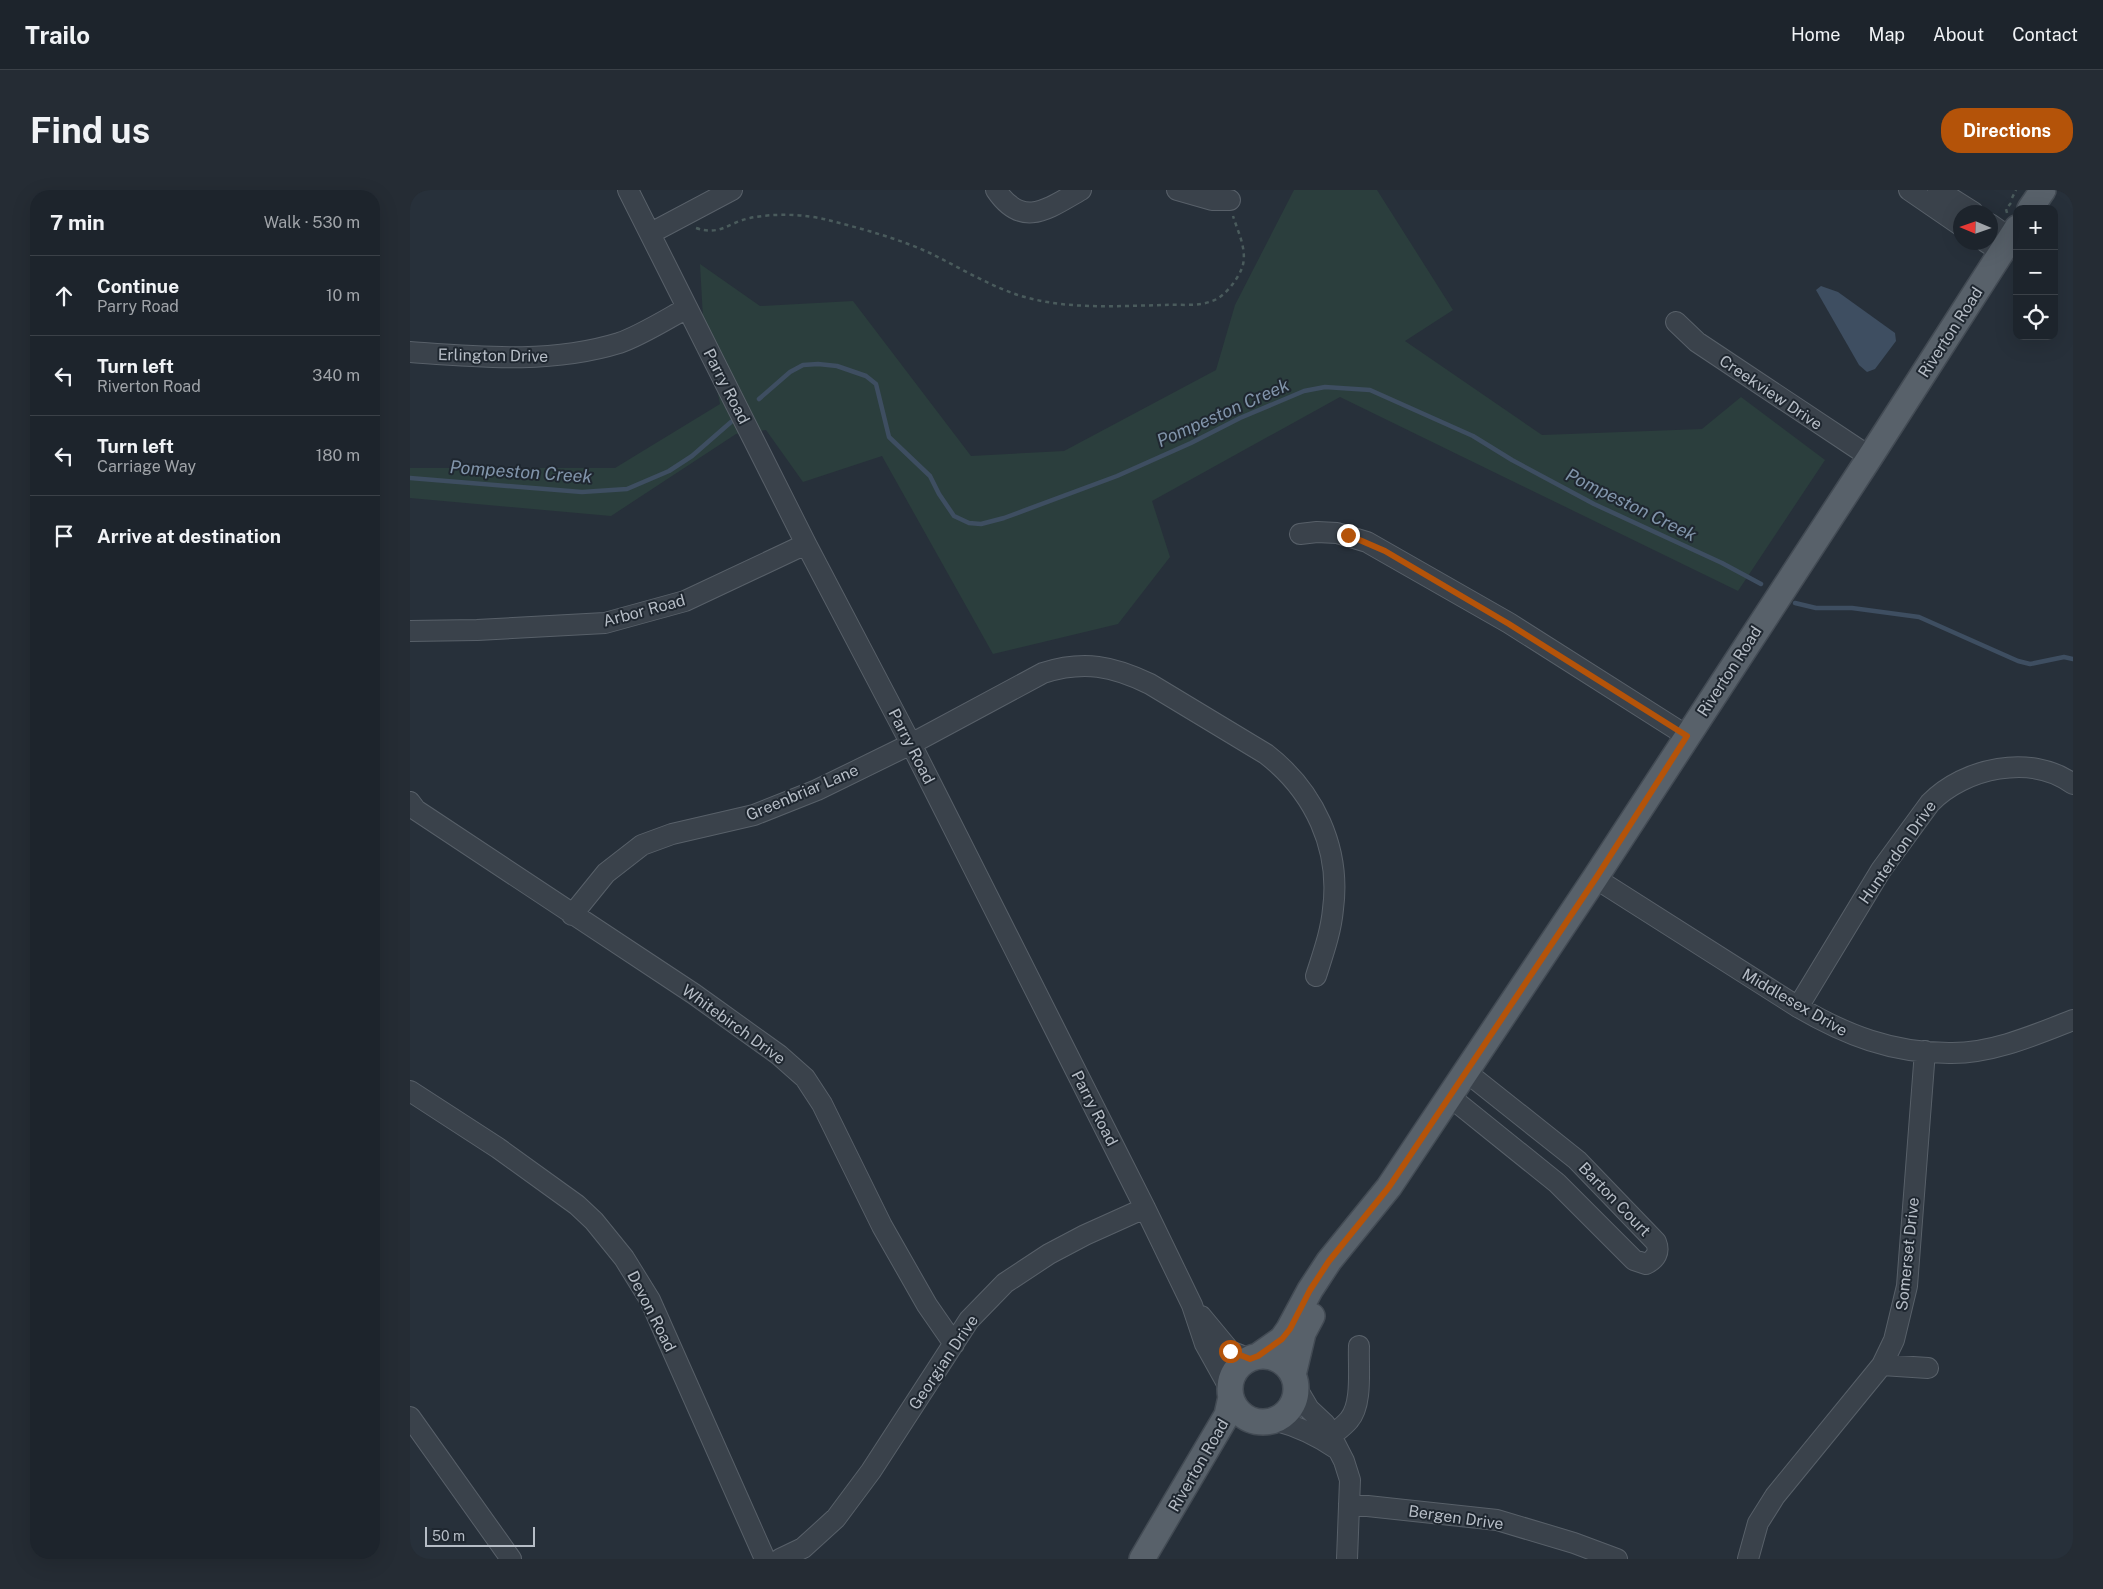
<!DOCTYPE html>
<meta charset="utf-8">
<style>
body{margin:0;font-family:"Public Sans",sans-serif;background:#252c34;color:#f1f3f6}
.controls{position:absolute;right:15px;top:15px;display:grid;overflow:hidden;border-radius:10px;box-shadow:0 5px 20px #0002}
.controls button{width:45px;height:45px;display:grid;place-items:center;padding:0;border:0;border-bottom:1px solid #3b4148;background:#1d242c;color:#f1f3f6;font:25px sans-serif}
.compass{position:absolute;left:1543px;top:15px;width:45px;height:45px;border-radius:50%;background:#1d242c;box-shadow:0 5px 20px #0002;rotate:272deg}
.scale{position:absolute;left:15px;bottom:12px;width:110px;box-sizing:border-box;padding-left:5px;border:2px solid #b6bdc6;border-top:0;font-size:14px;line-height:18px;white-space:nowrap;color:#b6bdc6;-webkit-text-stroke:4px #1f2730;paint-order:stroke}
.stop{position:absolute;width:15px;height:15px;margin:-11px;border:4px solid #b45309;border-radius:50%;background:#fff}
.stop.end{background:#b45309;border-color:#fff;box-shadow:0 1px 5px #0008}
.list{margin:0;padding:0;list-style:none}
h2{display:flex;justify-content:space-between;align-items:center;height:65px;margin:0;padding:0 20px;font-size:21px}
h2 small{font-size:16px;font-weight:400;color:#a0a4a9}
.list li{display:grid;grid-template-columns:32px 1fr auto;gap:15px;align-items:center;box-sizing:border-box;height:80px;padding:0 20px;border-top:1px solid #3b4148}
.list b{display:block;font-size:19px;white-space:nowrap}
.list p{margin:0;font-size:16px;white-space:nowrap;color:#a0a4a9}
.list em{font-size:16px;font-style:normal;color:#a0a4a9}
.icon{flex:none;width:28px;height:28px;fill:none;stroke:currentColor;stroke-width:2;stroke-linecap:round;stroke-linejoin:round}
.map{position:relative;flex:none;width:1663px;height:1369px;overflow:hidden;border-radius:20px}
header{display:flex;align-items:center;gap:30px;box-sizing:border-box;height:70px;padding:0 25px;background:#1d242c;border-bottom:1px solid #3b4148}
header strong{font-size:24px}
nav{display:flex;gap:28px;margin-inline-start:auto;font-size:18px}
.intro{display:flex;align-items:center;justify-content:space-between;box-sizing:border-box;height:120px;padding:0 30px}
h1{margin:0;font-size:35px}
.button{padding:12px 22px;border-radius:20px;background:#b45309;color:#fff;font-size:18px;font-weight:700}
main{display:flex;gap:30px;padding:0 30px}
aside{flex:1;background:#1d242c;border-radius:20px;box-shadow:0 5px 20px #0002}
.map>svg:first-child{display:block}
</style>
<header>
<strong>Trailo</strong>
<nav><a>Home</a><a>Map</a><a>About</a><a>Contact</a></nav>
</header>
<div class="intro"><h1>Find us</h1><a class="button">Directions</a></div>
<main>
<aside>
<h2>7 min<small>Walk · 530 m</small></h2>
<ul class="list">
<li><svg class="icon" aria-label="ahead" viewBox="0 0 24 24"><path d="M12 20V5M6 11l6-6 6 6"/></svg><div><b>Continue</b><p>Parry Road</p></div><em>10 m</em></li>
<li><svg class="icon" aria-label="left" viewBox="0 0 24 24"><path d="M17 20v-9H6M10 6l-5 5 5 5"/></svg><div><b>Turn left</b><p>Riverton Road</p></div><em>340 m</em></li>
<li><svg class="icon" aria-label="left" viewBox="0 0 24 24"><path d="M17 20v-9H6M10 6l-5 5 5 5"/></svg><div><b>Turn left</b><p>Carriage Way</p></div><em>180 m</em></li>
<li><svg class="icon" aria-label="arrive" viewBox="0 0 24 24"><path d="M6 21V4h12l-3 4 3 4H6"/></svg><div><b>Arrive at destination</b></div></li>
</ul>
</aside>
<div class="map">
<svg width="1663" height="1369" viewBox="0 0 1663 1369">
<rect width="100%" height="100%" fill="#27303a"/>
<path fill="#2b3e3d" d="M884 0H967L1043 120 995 151 1132 245 1292 239 1331 207 1415 270 1328 401 930 207 742 311 760 367 708 434 583 464 472 266 393 292 356 240 326 244 201 326 0 308V278H205L310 214 293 128 290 74 350 116 443 111 561 266 654 261 806 180 825 115Z"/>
<path fill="#3e4e61" d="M1411 96 1428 102 1485 143 1486 151 1465 179 1457 182 1449 175 1406 100Z"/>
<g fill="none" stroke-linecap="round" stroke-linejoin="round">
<path stroke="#3e4e61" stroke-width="4.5" d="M349 209 380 182 393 175 408 174 427 176 456 186 466 194 479 247 520 286 529 304 544 326 559 333 571 334 594 328 707 286 781 253 830 228 894 201 915 197 960 200 1063 246 1102 270 1184 314 1312 373 1351 394
M0 288 172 302 217 299 259 281 282 266 321 232
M1385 413 1406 418H1442L1509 427 1608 471 1620 474 1654 467 1663 469"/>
<g stroke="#586069" stroke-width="22">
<path id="minor" d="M218 0 396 354 501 554 735 1018 782 1115 795 1154 820 1199
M586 0C613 40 639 18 671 0
M767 0 802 10H820
M1499 0 1550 35
M1528 0 1563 22
M1580 34 1600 48
M241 43 322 0
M1576 52 1591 62
M1266 132 1287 152 1460 267
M0 162C70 167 141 174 209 153 230 146 257 129 277 118
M890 344 907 342 927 343 957 352 1099 433 1277 546
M0 441 67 440 195 433 275 411 396 354
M0 612 6 620 284 804 369 865 395 888 412 914 472 1036 517 1115 544 1154
M1185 688 1388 817C1436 845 1482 863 1539 863 1581 864 1625 845 1663 830
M162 725 196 683 232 655 262 644 344 625 407 600 501 554 633 483C674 470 703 476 740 494L856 564C904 601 931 658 923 719 921 742 913 764 906 786
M1388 817 1471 680 1520 613C1554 578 1621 563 1663 594
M0 901 88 958 167 1015 184 1031 214 1068 240 1110 355 1369
M1039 906 1147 993 1224 1070 1236 1074C1246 1069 1250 1062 1246 1052L1167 970 1055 881
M791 1126 820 1161 840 1169
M1472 1175 1518 1178
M886 1197 899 1219 915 1234 934 1271 940 1290 937 1369
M0 1227 101 1369
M864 1230C887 1236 907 1245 927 1259
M921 1246C927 1241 934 1236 939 1230 953 1214 948 1177 949 1156
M939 1314 1087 1330 1164 1353 1207 1369
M370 1369 393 1358 426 1328 461 1281 559 1130 595 1093 639 1064 675 1045 735 1018
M1338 1369 1348 1333 1365 1306 1472 1175 1484 1150 1497 1096 1515 861"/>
</g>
<g stroke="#434b54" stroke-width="28">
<path id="major" d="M1620 19 1633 0
M848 1166 872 1149 879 1139 900 1100 919 1071 979 997 1185 688 1460 267 1607 38
M820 1199a33 33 0 1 1 66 0a33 33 0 1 1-66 0Z
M883 1185 893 1143 902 1126
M732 1369 817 1225 821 1207"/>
</g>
<path stroke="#4a5b5c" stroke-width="2.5" stroke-dasharray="4 4" stroke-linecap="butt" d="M1602 8 1606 0
M1597 23 1596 19 1601 13
M286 38C311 46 317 33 340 28 364 23 395 24 418 30 453 39 490 49 522 64 550 78 578 95 608 105 655 120 705 116 754 115 769 114 787 117 802 111 815 107 827 90 832 78 838 61 828 42 823 26"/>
<use href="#minor" stroke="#3a424b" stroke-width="20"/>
<use href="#major" stroke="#58616a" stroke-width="25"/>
</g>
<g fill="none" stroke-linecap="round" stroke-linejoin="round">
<path stroke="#b45309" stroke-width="6" d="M820 1161 840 1169 848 1166 872 1149 880 1139 900 1100 919 1071 979 997 1186 688 1277 546 1099 434 975 361 938 345"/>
</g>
<g text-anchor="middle" stroke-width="4" stroke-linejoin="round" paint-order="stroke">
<g font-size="16" fill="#b6bdc6" stroke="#1f2730">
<text transform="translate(1540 142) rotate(-57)" y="6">Riverton Road</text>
<text transform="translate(83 165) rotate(1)" y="6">Erlington Drive</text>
<text transform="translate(317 196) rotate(63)" y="6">Parry Road</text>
<text transform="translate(1361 202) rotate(34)" y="6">Creekview Drive</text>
<text transform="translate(234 420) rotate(-15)" y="6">Arbor Road</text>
<text transform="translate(1319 481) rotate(-57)" y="6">Riverton Road</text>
<text transform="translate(502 556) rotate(63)" y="6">Parry Road</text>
<text transform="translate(392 602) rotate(-23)" y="6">Greenbriar Lane</text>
<text transform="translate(1487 662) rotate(-55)" y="6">Hunterdon Drive</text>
<text transform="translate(1385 812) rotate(30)" y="6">Middlesex Drive</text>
<text transform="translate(324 834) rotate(36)" y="6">Whitebirch Drive</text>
<text transform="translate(685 918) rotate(63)" y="6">Parry Road</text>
<text transform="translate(1205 1009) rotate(46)" y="6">Barton Court</text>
<text transform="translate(1497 1064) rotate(-84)" y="6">Somerset Drive</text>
<text transform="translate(242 1121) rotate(63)" y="6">Devon Road</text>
<text transform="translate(533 1172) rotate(-56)" y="6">Georgian Drive</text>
<text transform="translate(788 1275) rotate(-60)" y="6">Riverton Road</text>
<text transform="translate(1046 1327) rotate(8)" y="6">Bergen Drive</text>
</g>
<g font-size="18" font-style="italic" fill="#8194aa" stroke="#1f2730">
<text transform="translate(813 223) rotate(-24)" y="6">Pompeston Creek</text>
<text transform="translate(111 282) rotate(4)" y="6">Pompeston Creek</text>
<text transform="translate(1221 315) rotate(26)" y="6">Pompeston Creek</text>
</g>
</g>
</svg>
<div class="controls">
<button>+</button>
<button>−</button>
<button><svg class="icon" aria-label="locate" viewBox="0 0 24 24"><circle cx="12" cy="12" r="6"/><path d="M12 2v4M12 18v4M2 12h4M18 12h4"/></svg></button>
</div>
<svg class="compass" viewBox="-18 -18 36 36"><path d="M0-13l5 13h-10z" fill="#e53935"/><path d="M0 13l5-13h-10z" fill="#a0a4a9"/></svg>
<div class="scale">50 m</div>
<div class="stop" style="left:820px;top:1161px"></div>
<div class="stop end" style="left:938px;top:345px"></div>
</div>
</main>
